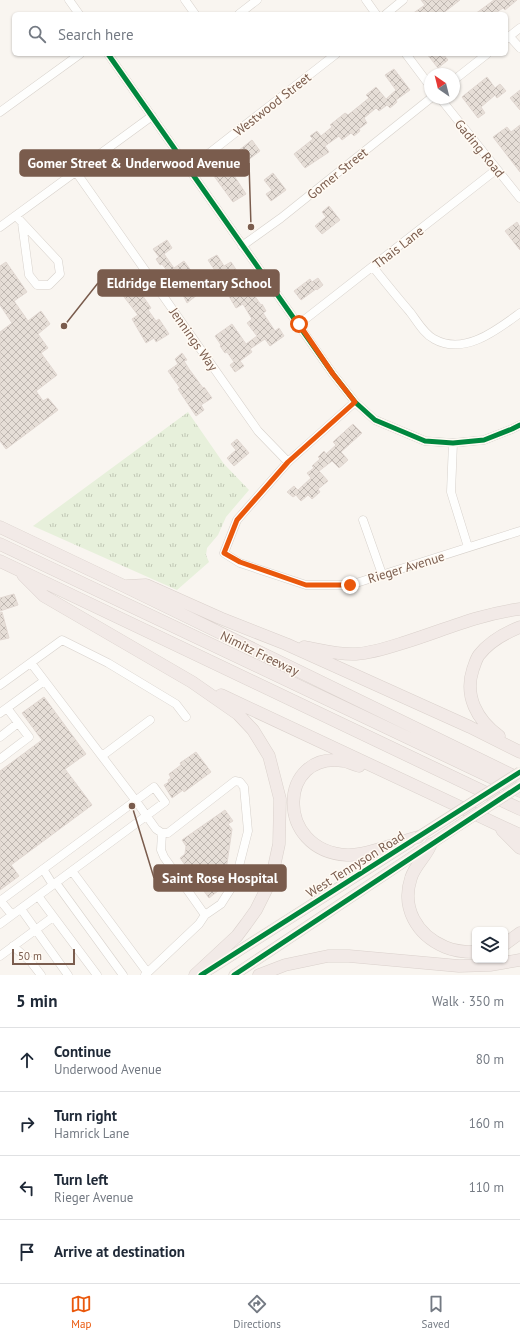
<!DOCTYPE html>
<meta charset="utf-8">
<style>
body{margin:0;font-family:"PT Sans",sans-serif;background:#f2f2f3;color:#1f2937}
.controls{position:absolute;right:12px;bottom:12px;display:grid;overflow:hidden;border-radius:6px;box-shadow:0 1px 3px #0004}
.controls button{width:36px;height:36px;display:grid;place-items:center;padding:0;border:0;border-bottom:1px solid #e0e1e3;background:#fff;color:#1f2937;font:20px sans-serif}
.compass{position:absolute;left:424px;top:68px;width:36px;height:36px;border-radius:50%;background:#fff;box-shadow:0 1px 3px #0004;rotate:325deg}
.scale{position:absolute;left:12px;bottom:10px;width:63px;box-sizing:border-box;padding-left:4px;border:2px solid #7a5c4d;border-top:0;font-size:11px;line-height:14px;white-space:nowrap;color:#7a5c4d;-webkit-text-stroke:3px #fffaf3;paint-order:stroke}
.stop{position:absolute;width:12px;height:12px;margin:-9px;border:3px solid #ea580c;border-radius:50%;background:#fff}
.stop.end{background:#ea580c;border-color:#fff;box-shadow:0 1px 4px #0008}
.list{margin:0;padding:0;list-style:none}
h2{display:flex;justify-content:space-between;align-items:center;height:52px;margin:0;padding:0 16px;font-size:17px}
h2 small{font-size:13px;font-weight:400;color:#747a83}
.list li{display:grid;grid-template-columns:26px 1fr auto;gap:12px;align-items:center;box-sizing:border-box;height:64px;padding:0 16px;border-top:1px solid #e0e1e3}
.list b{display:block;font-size:15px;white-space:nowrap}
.list p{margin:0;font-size:13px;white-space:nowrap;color:#747a83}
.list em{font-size:13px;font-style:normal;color:#747a83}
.icon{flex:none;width:22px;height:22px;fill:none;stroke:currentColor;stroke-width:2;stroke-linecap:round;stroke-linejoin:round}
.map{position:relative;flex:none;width:520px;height:975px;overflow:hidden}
.search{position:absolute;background:#fff;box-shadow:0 1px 3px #0004;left:12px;right:12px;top:12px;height:44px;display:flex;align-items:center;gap:10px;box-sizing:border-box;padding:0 14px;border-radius:6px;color:#747a83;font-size:15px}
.sheet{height:308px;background:#fff}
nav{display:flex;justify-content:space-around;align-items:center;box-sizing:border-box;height:56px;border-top:1px solid #e0e1e3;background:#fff;font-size:11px;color:#747a83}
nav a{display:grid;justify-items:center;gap:2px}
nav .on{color:#ea580c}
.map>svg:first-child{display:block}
</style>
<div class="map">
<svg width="520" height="975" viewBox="0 0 520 975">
<defs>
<pattern id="park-tufts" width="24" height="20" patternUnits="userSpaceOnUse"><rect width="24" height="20" fill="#e7f0db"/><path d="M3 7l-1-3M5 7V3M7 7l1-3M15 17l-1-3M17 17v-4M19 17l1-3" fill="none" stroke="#c0c6b4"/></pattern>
<pattern id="building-cross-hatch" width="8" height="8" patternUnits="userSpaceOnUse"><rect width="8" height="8" fill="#e6ded7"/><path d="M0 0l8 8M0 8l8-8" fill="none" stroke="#bfb7b1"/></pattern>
</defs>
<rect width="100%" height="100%" fill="#f9f5f0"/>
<path fill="url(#park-tufts)" d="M188 412 224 464 249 490 226 517 218 535 207 548 206 555 209 562 177 590 33 526Z"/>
<path fill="url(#building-cross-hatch)" stroke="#e2d8d2" d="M421 0H460L442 14H412L425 5Z
M494 0H517L505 10 503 8 494 14H475Z
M427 54H443L448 60 438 68Z
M394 69 410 90 396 100 397 102 390 108 387 105 379 111 376 108 364 118 367 123 359 129 360 131 354 136 351 133 342 140 339 136 325 146 329 152 305 168 294 154 313 139 310 136 317 131 321 136 332 127 330 125 345 113 348 115 369 98 366 95 376 87 386 99 396 90 385 75Z
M487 77 495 88 500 84 506 91 497 98 495 95 481 107 485 113 478 118 462 97Z
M520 90V110L510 98Z
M520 125V172L493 137 507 127 511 132Z
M252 140 260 151 247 161 244 157 232 167 233 169 231 171 246 194 233 202 211 172Z
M273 173 286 190 271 201 266 194 272 190 264 180Z
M329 206 340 220 322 234 315 226 326 217 322 212Z
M517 222 520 227V250L505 231Z
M167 240 172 248 164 254 174 268 184 261 192 272 194 271 206 288 187 303 183 295 188 292 179 277 174 280 162 264 160 265 156 259 159 257 153 249Z
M217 255 224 266 231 262 241 277 239 279 251 297 254 295 261 305 262 304 266 311 263 313 275 331 279 328 284 336 270 346 265 339 250 349 252 352 240 361 244 366 235 372 230 365 234 362 227 352 225 353 220 346 221 345 215 336 232 324 246 344 257 336 247 323 252 319 243 304 236 308 224 288 226 287 208 260Z
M6 262 27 292 14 301 28 321 41 311 50 324 38 334 48 348 41 353 57 375 36 391 43 401 48 398 58 410 6 449 0 441V332L12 323 0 305V266Z
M318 278 323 285 317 290 316 289 301 300 294 291 310 279 312 282Z
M134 283 151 308 148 310 156 321 159 319 169 334 156 342 154 338 146 343 132 319 138 315 121 293Z
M182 353 187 360 184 361 189 369 203 388 204 387 212 398 201 405 204 410 196 416 178 389 180 388 168 371 178 364 175 359Z
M353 424 362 433 341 452 348 460 339 468 332 461 319 471 328 481 318 489 320 492 312 499 308 495 301 501 296 495 293 497 287 492 294 486 298 490 311 478 307 473 314 468 312 466 320 459 318 457 324 451 326 454 336 445 333 442Z
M237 439 249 453 234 466 227 458 236 450 231 444Z
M14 594 18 605 0 611V598Z
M2 612 9 638 0 640V613Z
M44 697 86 754 65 769 92 805 11 865 19 876 0 890V771L42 740 22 713Z
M196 752 211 772 184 792 183 790 172 798 164 785 169 782 168 780 171 778 169 774 181 765 180 763Z
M225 810 233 821 228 824 232 829 225 877 219 882 223 887 209 898 180 858 185 854 186 846 182 840Z"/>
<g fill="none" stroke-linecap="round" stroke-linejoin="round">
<g stroke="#d7d1cb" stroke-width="9">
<path id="minor" d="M69 0 79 14
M185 0 195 14
M366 0 376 14
M239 14 257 0
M386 14 403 0
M509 36 520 48
M506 39 520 28
M108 54 333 374 355 402 375 420 425 441 453 443 484 440 512 429 520 425
M406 54 430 86
M454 80 487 54
M440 98 520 198
M0 112 80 54
M189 169 336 54
M76 172 258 431 288 462
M16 216 58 261 60 274 49 285H37L29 275 22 223
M0 227 152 116
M242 246 281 218 431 98
M373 267C385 282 397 297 410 312 417 321 424 334 434 339 464 356 497 330 520 313
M299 324 497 169
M355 402 288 462 237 520 224 553 240 563 306 585H350L520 531
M453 443 451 492 468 547
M363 520 382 574
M31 663 136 801 156 829 162 833H168L235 781 240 782 244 787 248 831 235 882 221 904 205 915 199 924 145 975
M0 685 62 640 108 663 176 704 186 717
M0 713 44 681
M0 737 18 723
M102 756 150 720
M0 759 29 737 7 708
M162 833 161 850 164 857 205 915
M43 869 53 885
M72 871 147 972
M56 883 123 975
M38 896 97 975
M0 900 12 915
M0 901 154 787 165 802 0 924
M21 909 68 975
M13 946 31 962 41 975
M0 956 53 917"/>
</g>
<g stroke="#dad1cc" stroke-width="11">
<path id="major" d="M201 975 410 842
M234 975 458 826"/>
</g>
<g stroke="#dad1cc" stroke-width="13">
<path id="highway" d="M0 527 124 586 520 779
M0 544 520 791
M0 561 520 809
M23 575 44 596 192 682 238 714 253 730 269 756 280 799 279 844 274 867 267 888 256 910 246 924 237 936 195 975
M127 586 146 585 220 618 286 644 470 727 520 752
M304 647C321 650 338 655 356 654 373 653 390 647 406 642 444 630 480 614 520 609
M221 695 520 835
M499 736C477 720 464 696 473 669 475 664 476 659 479 655 489 642 505 633 520 627
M359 766C354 765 349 762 344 761 278 750 274 851 347 855 366 856 399 842 418 837
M502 830 520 848
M431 844C426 857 415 865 411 878 401 908 417 935 445 947 454 951 465 952 475 952
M505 944 520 933
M259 975 285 965 328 956H349L459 966 490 965 520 960"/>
</g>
<use href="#minor" stroke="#fefefd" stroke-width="8"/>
<use href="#major" stroke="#f3eee8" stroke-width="10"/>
<use href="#highway" stroke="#f2eae7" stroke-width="12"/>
<g stroke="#dad1cc" stroke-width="11" stroke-linecap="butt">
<path id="major-bridge" d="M458 826 520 786
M418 837 520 772"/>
</g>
<use href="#major-bridge" stroke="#f3eee8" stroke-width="10"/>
<g stroke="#fffaf3" stroke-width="8">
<path id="cycleway" d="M108 54 333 374 355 402 375 420 425 441 453 443 484 440 512 429 520 425
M201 975 520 772
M234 975 520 786"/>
</g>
<use href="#cycleway" stroke="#00873e" stroke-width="5"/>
</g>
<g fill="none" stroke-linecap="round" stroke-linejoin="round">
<path stroke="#ea580c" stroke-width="5" d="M299 324 333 374 355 402 288 462 237 520 224 553 240 562 306 585H350"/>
</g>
<g text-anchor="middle" stroke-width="3" stroke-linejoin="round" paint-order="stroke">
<g font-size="13" fill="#7a5c4d" stroke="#fffaf3">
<text transform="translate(272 104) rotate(-38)" y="5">Westwood Street</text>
<text transform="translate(480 148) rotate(51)" y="5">Gading Road</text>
<text transform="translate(337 173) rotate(-39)" y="5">Gomer Street</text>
<text transform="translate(398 247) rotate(-38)" y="5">Thais Lane</text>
<text transform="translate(194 339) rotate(55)" y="5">Jennings Way</text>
<text transform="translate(406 567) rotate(-17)" y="5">Rieger Avenue</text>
<text transform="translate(260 653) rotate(26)" y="5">Nimitz Freeway</text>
<text transform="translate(355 864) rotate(-32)" y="5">West Tennyson Road</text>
</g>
</g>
<path fill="none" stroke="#7a5c4d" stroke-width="1.5" d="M251 227L249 163M64 326L98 283M132 806L154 878"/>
<g fill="#7a5c4d" stroke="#fffaf3" stroke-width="1.5">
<circle cx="251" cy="227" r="4"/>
<circle cx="64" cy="326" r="4"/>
<circle cx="132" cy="806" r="4"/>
</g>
<g fill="#7a5c4d" stroke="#7a5c4d" stroke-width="1.5">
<rect x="20" y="150" width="229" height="26" rx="4"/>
<rect x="98" y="270" width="181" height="26" rx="4"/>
<rect x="154" y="865" width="132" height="26" rx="4"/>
</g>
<g font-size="14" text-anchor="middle" font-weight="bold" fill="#fff">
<text x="134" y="168">Gomer Street &amp; Underwood Avenue</text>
<text x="189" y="288">Eldridge Elementary School</text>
<text x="220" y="883">Saint Rose Hospital</text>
</g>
</svg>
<div class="controls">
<button><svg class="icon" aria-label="layers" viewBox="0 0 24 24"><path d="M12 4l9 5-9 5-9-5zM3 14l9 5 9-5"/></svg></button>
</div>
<svg class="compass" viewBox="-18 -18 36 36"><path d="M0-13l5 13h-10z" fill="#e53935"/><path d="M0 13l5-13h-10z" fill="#747a83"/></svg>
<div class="scale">50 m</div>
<div class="stop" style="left:299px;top:324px"></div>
<div class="stop end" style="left:350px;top:585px"></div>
<div class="search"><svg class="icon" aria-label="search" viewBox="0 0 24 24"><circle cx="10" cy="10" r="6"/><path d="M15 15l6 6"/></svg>Search here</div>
</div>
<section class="sheet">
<h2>5 min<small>Walk · 350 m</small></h2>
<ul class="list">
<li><svg class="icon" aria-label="ahead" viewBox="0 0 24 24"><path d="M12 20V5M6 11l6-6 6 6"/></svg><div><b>Continue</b><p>Underwood Avenue</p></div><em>80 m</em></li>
<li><svg class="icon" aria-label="right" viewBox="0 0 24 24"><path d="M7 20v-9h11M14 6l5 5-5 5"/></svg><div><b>Turn right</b><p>Hamrick Lane</p></div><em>160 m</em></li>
<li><svg class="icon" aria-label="left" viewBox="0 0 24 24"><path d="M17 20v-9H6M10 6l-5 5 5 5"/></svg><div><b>Turn left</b><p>Rieger Avenue</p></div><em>110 m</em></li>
<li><svg class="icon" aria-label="arrive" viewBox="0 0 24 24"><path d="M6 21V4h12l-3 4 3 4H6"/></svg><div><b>Arrive at destination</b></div></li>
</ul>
</section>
<nav>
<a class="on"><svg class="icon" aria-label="map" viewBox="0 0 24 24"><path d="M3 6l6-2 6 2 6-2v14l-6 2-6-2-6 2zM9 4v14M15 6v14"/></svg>Map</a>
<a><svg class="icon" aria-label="directions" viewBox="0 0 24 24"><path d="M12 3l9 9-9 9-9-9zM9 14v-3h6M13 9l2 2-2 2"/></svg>Directions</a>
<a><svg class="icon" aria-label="saved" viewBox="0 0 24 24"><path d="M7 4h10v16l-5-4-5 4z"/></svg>Saved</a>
</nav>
